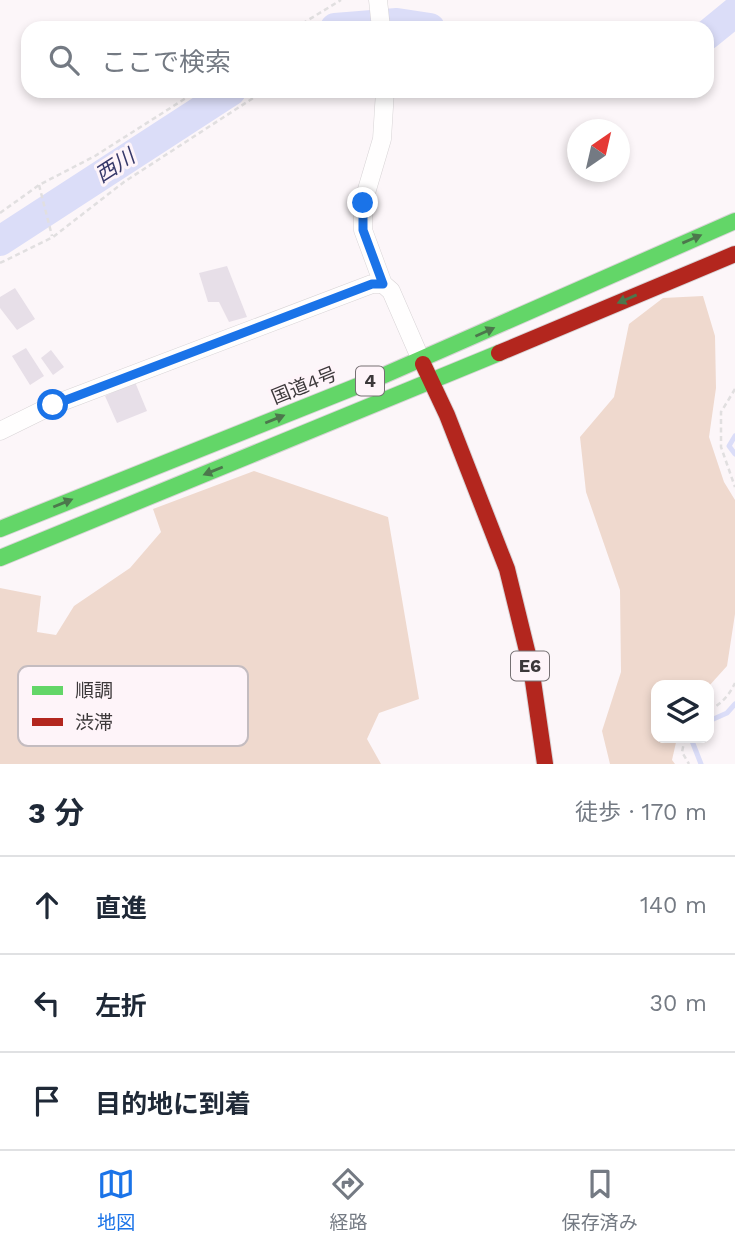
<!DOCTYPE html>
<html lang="ja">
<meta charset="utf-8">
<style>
body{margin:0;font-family:"Work Sans","Noto Sans JP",sans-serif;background:#f2f2f3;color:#1f2937}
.controls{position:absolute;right:21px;bottom:21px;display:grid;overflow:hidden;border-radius:14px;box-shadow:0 4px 10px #0003}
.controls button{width:63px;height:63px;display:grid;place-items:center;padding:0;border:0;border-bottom:2px solid #e0e1e3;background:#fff;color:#1f2937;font:35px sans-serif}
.compass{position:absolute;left:567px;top:119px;width:63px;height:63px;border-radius:50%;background:#fff;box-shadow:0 4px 10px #0003;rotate:34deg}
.stop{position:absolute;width:21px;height:21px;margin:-16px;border:5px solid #1a73e8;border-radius:50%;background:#fff}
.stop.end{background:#1a73e8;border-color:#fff;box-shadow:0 2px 7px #0008}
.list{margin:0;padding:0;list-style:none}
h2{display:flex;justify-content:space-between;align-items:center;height:91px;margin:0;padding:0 28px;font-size:30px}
h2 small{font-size:23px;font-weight:400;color:#747a83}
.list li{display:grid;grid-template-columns:46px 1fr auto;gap:21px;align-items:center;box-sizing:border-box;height:98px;padding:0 28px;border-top:2px solid #e0e1e3}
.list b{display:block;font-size:26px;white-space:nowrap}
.list em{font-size:23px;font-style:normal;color:#747a83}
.icon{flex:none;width:38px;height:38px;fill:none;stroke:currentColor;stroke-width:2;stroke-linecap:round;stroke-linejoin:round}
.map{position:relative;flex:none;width:735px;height:764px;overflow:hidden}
.search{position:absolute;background:#fff;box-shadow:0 4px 10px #0003;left:21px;right:21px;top:21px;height:77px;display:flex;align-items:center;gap:18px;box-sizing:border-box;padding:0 24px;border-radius:21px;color:#747a83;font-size:26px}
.sheet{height:385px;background:#fff}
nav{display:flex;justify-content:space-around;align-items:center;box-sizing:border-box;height:98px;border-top:2px solid #e0e1e3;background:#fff;font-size:19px;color:#747a83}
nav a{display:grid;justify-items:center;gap:4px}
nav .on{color:#1a73e8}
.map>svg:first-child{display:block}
</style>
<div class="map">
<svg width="735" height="764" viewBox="0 0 735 764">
<rect width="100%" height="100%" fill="#fcf6f9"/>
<path fill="#efd9ce" d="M703 296 715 336 716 388 709 437 724 482 735 500V614L727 666 709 686 656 685V738H677L672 760 675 764H610L602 731 621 672 620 590 586 492 580 437 614 397 629 324 663 298Z
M254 471 388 517 419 699 379 713 367 739 381 764H0V588L41 596 37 632 56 635 74 606 130 568 161 532 153 509Z"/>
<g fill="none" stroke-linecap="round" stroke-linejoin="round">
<path stroke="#dbddf8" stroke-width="5" d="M735 436 729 446 735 454
M709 721 727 713 735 704
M694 738 692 741 701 764"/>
<path stroke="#dbddf8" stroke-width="30" d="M335 28 397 23 430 28
M707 35 735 12
M0 241 231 91"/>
</g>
<path fill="#e7dfe8" d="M227 266 247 317 229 322 219 302H208L199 273Z
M15 288 35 319 17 330 0 308V297Z
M26 348 44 376 30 385 12 356Z
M51 350 64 367 53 375 41 358Z
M135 382 147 411 117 423 105 396Z"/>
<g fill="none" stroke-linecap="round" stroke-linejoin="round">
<g stroke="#d8d4d6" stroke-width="19">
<path id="street" d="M378 0 381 28
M383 284 363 230V203L382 139 385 91
M0 431 53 405 372 284H383L391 291 421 360"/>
</g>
<g stroke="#d8d4d6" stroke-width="18">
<path id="fast" d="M0 529 380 377 735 221
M0 558 499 353"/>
</g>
<g stroke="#d8d4d6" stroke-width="18">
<path id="jam" d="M499 353 735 254
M423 364 447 415 507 569 531 667 545 764"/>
</g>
<path stroke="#e1dfe0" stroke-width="2.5" stroke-dasharray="5 3.5" stroke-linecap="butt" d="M295 28 341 0
M39 185 52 236
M0 213 39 185 95 156 197 91
M0 263 53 237 124 182 264 91
M735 389 721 412V447L735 487
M709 710C722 704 729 695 735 683
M685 738 682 752 689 764"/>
<use href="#street" stroke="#fffefe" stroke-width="18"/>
<use href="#fast" stroke="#63d668" stroke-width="16"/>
<use href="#jam" stroke="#b3261e" stroke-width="16"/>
</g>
<defs><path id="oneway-solid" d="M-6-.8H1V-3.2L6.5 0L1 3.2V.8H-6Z" transform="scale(1.75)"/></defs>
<g fill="#4c774c">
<use href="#oneway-solid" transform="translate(692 239) rotate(-23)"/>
<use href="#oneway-solid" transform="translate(627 299) rotate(157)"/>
<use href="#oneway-solid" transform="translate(485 332) rotate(-24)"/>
<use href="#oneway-solid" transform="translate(275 419) rotate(-22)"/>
<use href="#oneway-solid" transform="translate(213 471) rotate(158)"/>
<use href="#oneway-solid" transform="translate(63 503) rotate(-22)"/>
</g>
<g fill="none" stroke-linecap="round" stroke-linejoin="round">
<path stroke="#1a73e8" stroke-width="9" d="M53 405 372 284H383L363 230V203"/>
</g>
<g text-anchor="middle" stroke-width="6" stroke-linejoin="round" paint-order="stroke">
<g fill="#fef4f9" stroke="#767073" stroke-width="2">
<rect x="356" y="366.5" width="28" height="29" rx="5"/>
<rect x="511" y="651.5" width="38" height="29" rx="5"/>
</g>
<g font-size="18" font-weight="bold" fill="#3c383a">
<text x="370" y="387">4</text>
<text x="530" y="672">E6</text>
</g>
<g font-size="19" fill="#3c383a" stroke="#fef4f9">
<text transform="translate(304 385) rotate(-22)" y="7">国道4号</text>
</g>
<g font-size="21" font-style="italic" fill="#37396a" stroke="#fef4f9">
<text transform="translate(115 166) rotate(-33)" y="7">西川</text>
</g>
</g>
<rect x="18" y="666" width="230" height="80" rx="10" fill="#fef4f9" stroke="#c4bcc0" stroke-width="2"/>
<rect x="32" y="686" width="31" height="9" fill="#63d668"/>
<rect x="32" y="718" width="31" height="8" fill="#b3261e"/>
<g font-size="19" fill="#3c383a">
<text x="75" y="697">順調</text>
<text x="75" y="729">渋滞</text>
</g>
</svg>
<div class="controls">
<button><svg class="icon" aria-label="layers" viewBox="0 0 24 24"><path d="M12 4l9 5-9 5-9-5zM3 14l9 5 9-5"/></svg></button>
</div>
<svg class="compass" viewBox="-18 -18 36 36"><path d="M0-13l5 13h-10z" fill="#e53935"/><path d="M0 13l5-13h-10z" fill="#747a83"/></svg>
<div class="stop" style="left:53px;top:405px"></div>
<div class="stop end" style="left:363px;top:203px"></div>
<div class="search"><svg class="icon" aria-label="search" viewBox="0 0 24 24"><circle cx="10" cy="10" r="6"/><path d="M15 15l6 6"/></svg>ここで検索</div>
</div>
<section class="sheet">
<h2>3 分<small>徒歩 · 170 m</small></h2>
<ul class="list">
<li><svg class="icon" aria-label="ahead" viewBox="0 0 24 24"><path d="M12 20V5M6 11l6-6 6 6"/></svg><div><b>直進</b></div><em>140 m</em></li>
<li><svg class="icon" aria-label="left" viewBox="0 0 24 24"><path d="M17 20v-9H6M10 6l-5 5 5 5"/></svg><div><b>左折</b></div><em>30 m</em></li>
<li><svg class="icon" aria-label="arrive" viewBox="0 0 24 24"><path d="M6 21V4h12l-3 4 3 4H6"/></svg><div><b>目的地に到着</b></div></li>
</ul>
</section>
<nav>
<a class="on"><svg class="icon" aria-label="map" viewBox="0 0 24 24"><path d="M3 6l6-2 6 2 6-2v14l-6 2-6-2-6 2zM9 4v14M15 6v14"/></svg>地図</a>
<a><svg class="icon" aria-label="directions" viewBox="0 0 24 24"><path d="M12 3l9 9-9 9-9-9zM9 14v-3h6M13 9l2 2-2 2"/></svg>経路</a>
<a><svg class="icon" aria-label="saved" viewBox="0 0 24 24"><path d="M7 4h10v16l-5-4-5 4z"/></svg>保存済み</a>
</nav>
